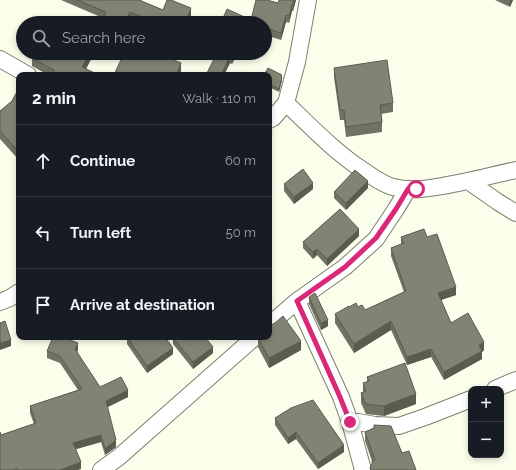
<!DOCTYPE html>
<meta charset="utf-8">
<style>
body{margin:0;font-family:Raleway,sans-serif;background:#20242c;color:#f1f3f6}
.controls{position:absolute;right:12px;bottom:12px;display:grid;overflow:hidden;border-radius:8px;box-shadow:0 2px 6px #0003}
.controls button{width:36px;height:36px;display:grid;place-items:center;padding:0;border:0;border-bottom:1px solid #363941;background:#171b24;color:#f1f3f6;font:20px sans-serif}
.stop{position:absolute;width:12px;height:12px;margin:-9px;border:3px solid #db2777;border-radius:50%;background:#fff}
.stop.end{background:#db2777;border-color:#fff;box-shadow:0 1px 4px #0008}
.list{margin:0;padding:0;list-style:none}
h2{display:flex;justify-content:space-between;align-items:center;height:52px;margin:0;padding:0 16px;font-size:17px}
h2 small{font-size:13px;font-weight:400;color:#9ea1a6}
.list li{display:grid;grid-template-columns:26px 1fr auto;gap:12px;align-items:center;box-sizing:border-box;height:72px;padding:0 16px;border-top:1px solid #363941}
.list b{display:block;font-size:15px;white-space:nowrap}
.list em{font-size:13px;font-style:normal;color:#9ea1a6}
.icon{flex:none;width:22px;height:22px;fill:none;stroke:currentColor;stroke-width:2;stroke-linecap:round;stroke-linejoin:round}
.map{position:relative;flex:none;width:516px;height:470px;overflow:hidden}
.search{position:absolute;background:#171b24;box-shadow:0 2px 6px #0003;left:16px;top:16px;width:256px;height:44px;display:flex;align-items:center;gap:10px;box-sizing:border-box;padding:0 14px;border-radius:22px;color:#9ea1a6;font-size:15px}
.panel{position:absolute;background:#171b24;box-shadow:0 2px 6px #0003;left:16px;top:72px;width:256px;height:268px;border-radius:8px}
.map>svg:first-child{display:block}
</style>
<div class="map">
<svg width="516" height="470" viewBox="0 0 516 470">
<rect width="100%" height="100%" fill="#fbfeeb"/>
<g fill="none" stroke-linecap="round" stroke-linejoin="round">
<g stroke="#7c7e6d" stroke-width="18">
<path id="minor" d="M0 59 28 75
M286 103C311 127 335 152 364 171 373 177 382 184 393 187 411 192 430 188 448 185 471 181 493 175 516 170
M269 120 273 118 286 103 297 62 308 0
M468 181 498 202 516 213
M297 301 341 397 350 422 363 470
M0 302 10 298 19 292
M269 325 297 301 345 267 376 239 396 209 408 189
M495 389 516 380
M350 422H358L375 425 399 426 425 417 471 399
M101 470 119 457 255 337"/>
</g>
<use href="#minor" stroke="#fff" stroke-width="16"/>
</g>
<path fill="#707263" d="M61 0H140L163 10 191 16 188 23H139L130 19 128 23H102L103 18Z
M296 0 293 11H292L289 23 286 22 281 40 265 35V23L251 20 278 3Z
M495 0H513L510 7Z
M92 53V57L86 69 99 75H48L32 66V58Z
M210 53H237L232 64 230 63 224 75H206L216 56Z
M334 68 393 103V112L381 114 382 122V132L346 137 344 120H340L334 77Z
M269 75 282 80 279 92 269 87Z
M19 88V160L0 139V111L12 101Z
M284 184 313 189 294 204 284 191Z
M368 188 346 210 334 198V192Z
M359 236 327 266 317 255 313 259 303 248V242Z
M401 237H427L456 295 441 300 451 323 484 350 482 352V359L444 380 431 357 407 365 391 330 354 353 335 323V314L349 307H358L365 310 404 292 391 256V248L401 244Z
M309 297 328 326 321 330 309 304Z
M127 337 173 354 147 373 127 344Z
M173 338 213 353 193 369 173 344Z
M258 338 301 350 269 368 258 347Z
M78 350 77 352 100 387 128 397 107 407 116 447 105 455 101 442 76 449 81 469 77 470H0L1 435 34 424 30 413V406L78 390 60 363 47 358V351Z
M367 377 416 404 384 416 366 414 361 403V393L363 392V383L367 382Z
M275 418 344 452 318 469 296 439 288 444 275 425Z
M374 425 402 453 416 470H370V468L372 464V461L365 441V432L374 428Z"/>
<path fill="#5b5c50" d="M294 0H296L293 11V4Z
M510 0H513L510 7Z
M292 4V11L289 23V16Z
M191 8V16L188 23H185Z
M130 12V19L128 23H125Z
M286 15V22L281 40V33Z
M90 53H92V57L83 75 82 67Z
M234 53H237L232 64V57Z
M230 56V63L224 75H221Z
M181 63V71L180 75H176Z
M282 75V80L279 92V89Z
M368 181V188L346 210V203Z
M313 183V189L294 204V197Z
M359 229V236L327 266V259Z
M317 249V255L313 259V252Z
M456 287V295L438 301V293Z
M272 303V310L269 313V306Z
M328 320V326L321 330V323Z
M391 321V330L354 353V344Z
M11 340V346L0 350V343Z
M301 341V350L269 368V358Z
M484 342V350L482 352V359L444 380V372L479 345Z
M78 343V350L75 356V349Z
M213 347V353L193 369V362Z
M173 348V354L147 373V366Z
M431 349V357L407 365V357Z
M128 390V397L106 408V401Z
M416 394V404L384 416V406Z
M296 432V439L288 444V438Z
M101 435V442L73 450V443Z
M116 440V447L105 455V449Z
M344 445V452L318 469V463Z
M81 462V469L77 470H60Z"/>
<path fill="#828473" stroke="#5b5c50" d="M77 0H139L163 10 167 0H171L191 8 185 23H158L130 12 125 23H104L102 22 106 12Z
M256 0H267L278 3 279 0H294L293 4H292L289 16 286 15 281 33 265 28V23H221L227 9 251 20Z
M35 53H90L82 67 99 75H52L54 70 32 58Z
M124 53H158L181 63 176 75H114Z
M217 53H234L232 57 230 56 221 75H206Z
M387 60 393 103 380 105 382 122 346 127 344 110H340L334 68Z
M268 68 282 75 281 76 282 77 279 89 269 84V75H264Z
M19 88V152L0 131V111L12 101Z
M303 169 313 183 294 197 284 184Z
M355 170 368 181 346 203 334 192Z
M340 209 359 229 327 259 317 249 313 252 303 242Z
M424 229 427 237 437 234 456 287 438 293 451 323 468 313 484 342 479 345 482 351 444 372 431 349 407 357 391 321 354 344 335 314 349 306V307L356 303 358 307 362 305 365 310 406 291 391 248 404 243 401 237Z
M315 293 328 320 321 323 309 297Z
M269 299 272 303 269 306Z
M283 316 301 341 269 358 258 338V337H269V324L271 325 275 323Z
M5 321 11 340 0 343V323Z
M53 337H62L78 343 75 349 100 387 121 377 128 390 106 401 116 440 105 449 101 435 73 443 81 462 60 470H18L17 468 13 470H0V432L1 435 36 423 30 406 82 389 60 356 47 351Z
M127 337H165L173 348 147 366Z
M174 337H205L213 347 193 362 173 338Z
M405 363 416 394 384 406 366 404 361 393 366 391 363 383 369 381 367 377Z
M313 400 344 445 318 463 296 432 288 438 275 418 291 408Z
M374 425 391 426 402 453 409 451 416 470H371L370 468 372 464V461L375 460 365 432 374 428Z"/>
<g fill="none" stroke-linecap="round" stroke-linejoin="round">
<path stroke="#db2777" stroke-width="5" d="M350 422 340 397 297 301 345 267 376 238 396 209 408 189H416"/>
</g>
</svg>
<div class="controls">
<button>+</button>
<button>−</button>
</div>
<div class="stop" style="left:416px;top:189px"></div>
<div class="stop end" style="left:350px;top:422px"></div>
<div class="search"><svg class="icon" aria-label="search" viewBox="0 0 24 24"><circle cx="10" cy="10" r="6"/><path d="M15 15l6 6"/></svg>Search here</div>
<section class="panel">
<h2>2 min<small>Walk · 110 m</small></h2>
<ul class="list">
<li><svg class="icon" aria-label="ahead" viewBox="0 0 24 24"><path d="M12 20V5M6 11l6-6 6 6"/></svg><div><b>Continue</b></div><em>60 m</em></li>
<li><svg class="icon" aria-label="left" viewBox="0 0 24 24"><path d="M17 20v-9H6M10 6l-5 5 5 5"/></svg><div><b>Turn left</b></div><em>50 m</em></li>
<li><svg class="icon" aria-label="arrive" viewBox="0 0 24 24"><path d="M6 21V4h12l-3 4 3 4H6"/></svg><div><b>Arrive at destination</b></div></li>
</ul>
</section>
</div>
